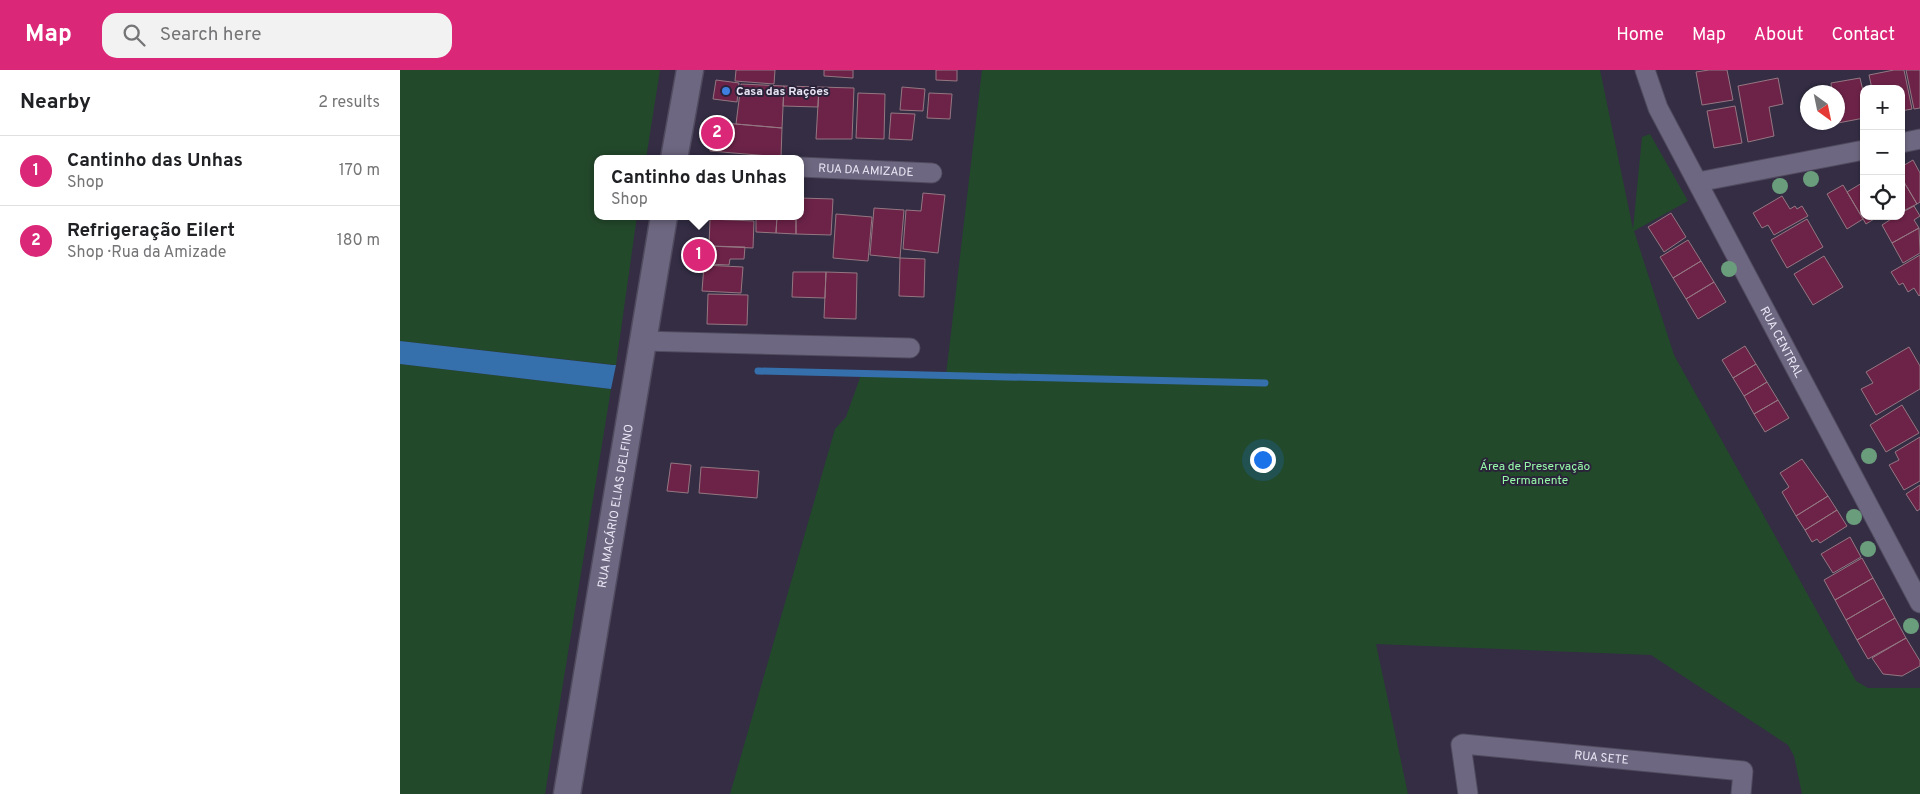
<!DOCTYPE html>
<meta charset="utf-8">
<style>
body{margin:0;font-family:Overpass,sans-serif;background:#f2f2f2;color:#202124}
.controls{position:absolute;right:15px;top:15px;display:grid;overflow:hidden;border-radius:10px;box-shadow:0 1px 4px #0004}
.controls button{width:45px;height:45px;display:grid;place-items:center;padding:0;border:0;border-bottom:1px solid #e0e0e0;background:#fff;color:#202124;font:25px sans-serif}
.compass{position:absolute;left:1400px;top:15px;width:45px;height:45px;border-radius:50%;background:#fff;box-shadow:0 1px 4px #0004;rotate:147deg}
.you{position:absolute;left:862px;top:389px;width:18px;height:18px;margin:-12px;border:4px solid #fff;border-radius:50%;background:#1a73e8;box-shadow:0 0 0 8px #1a73e833}
.badge{display:grid;place-items:center;width:32px;height:32px;border-radius:50%;background:#db2777;color:#fff;font-size:16px;font-weight:700}
.pin{position:absolute;translate:-50% -50%;border:2px solid #fff;box-shadow:0 1px 5px #0006}
.popup{position:absolute;left:194px;top:85px;width:210px;height:65px;box-sizing:border-box;display:grid;place-content:center;border-radius:10px;background:#fff;filter:drop-shadow(0 1px 4px #0005);font-size:16px;white-space:nowrap;color:#757577}
.popup b{font-size:19px;color:#202124}
.popup::after{content:'';position:absolute;left:50%;top:100%;margin-left:-10px;border:10px solid transparent;border-top-color:#fff}
.list{margin:0;padding:0;list-style:none}
h2{display:flex;justify-content:space-between;align-items:center;height:65px;margin:0;padding:0 20px;font-size:21px}
h2 small{font-size:16px;font-weight:400;color:#757577}
.list li{display:grid;grid-template-columns:32px 1fr auto;gap:15px;align-items:center;box-sizing:border-box;height:70px;padding:0 20px;border-top:1px solid #e0e0e0}
.list b{display:block;font-size:19px;white-space:nowrap}
.list p{margin:0;font-size:16px;white-space:nowrap;color:#757577}
.list em{font-size:16px;font-style:normal;color:#757577}
.icon{flex:none;width:28px;height:28px;fill:none;stroke:currentColor;stroke-width:2;stroke-linecap:round;stroke-linejoin:round}
.map{position:relative;flex:none;width:1520px;height:724px;overflow:hidden}
header{display:flex;align-items:center;gap:30px;box-sizing:border-box;height:70px;padding:0 25px;background:#db2777;color:#fff}
header strong{font-size:24px}
nav{display:flex;gap:28px;margin-inline-start:auto;font-size:18px}
.search{width:350px;height:45px;background:#f2f2f2;display:flex;align-items:center;gap:12px;box-sizing:border-box;padding:0 18px;border-radius:15px;color:#757577;font-size:19px}
main{display:flex}
aside{flex:1;background:#fff}
.map>svg:first-child{display:block}
</style>
<header>
<strong>Map</strong>
<div class="search"><svg class="icon" aria-label="search" viewBox="0 0 24 24"><circle cx="10" cy="10" r="6"/><path d="M15 15l6 6"/></svg>Search here</div>
<nav><a>Home</a><a>Map</a><a>About</a><a>Contact</a></nav>
</header>
<main>
<aside>
<h2>Nearby<small>2 results</small></h2>
<ul class="list">
<li><span class="badge">1</span><div><b>Cantinho das Unhas</b><p>Shop</p></div><em>170 m</em></li>
<li><span class="badge">2</span><div><b>Refrigeração Eilert</b><p>Shop · Rua da Amizade</p></div><em>180 m</em></li>
</ul>
</aside>
<div class="map">
<svg width="1520" height="724" viewBox="0 0 1520 724">
<rect width="100%" height="100%" fill="#342d44"/>
<path fill="#23492b" d="M0 0H260L246 89H198V146H237L216 295 0 271Z
M582 0H1200L1233 159 1242 67 1250 64 1288 131 1234 161 1274 285 1456 611 1468 618H1520V724H1402L1394 686 1388 675 1251 585 976 574 1008 724H330L435 359 446 347 462 302 546 305Z
M0 294 211 319 145 724H0Z"/>
<path fill="#3670ac" d="M0 271 213 295H216L211 319 0 294Z"/>
<g fill="none" stroke-linecap="round" stroke-linejoin="round">
<path stroke="#3670ac" stroke-width="7" d="M358 301 865 313"/>
</g>
<path fill="#6d2348" stroke="#947782" d="M336 0H375L374 14 335 11Z
M424 0H453V8L424 6Z
M536 0H557V11L536 10Z
M1309 0H1327L1333 30 1302 35 1296 2Z
M1494 0H1504L1512 39 1501 41V19H1472L1469 5Z
M1506 0H1520V38L1514 39Z
M1378 8 1383 34 1369 37 1374 66 1348 72 1338 16Z
M1460 8 1464 25V48L1438 53V22H1432L1431 13Z
M316 10 339 13 337 32 313 29Z
M341 14 384 16 382 58 336 54Z
M384 16 419 17 418 37 383 36Z
M419 17 454 18 452 69H416Z
M502 17 525 19 523 41 500 40Z
M458 23 485 24 484 69 456 68Z
M529 23 552 24 550 49 527 48Z
M1335 36 1342 73 1314 78 1307 41Z
M491 43 515 44 512 70 489 69Z
M312 52 382 58 381 87 310 81Z
M1513 90 1520 103V132L1517 134 1501 107V97Z
M1501 107 1517 134 1501 142Z
M1462 113 1464 116V146H1479L1466 154 1447 122Z
M1443 115 1463 149 1447 159 1427 124Z
M523 123 545 125 538 183 503 179 506 140 521 141Z
M1382 126 1390 139 1395 136 1397 139 1402 136 1408 146 1374 165 1368 155 1362 158 1353 143Z
M400 128 433 129 431 165 396 164V146H400Z
M1514 136 1520 146 1514 150 1519 158 1492 173 1482 155 1496 146H1501V143Z
M474 138 504 140 500 188 470 185Z
M1271 143 1286 167 1264 182 1248 157Z
M436 144 472 147 468 191 433 188Z
M356 146H377L376 163 356 162Z
M377 146H396V164L376 163Z
M310 149 354 151 353 178 309 176Z
M1407 149 1423 177 1387 198 1371 170Z
M1519 158 1520 183 1503 193 1492 173Z
M1288 170 1301 191 1273 208 1260 187Z
M293 176 307 177 306 194 292 193Z
M309 176 345 177 344 189H330L329 195 308 194Z
M1520 185V225L1519 226 1514 218 1508 222 1503 213 1499 215 1491 202Z
M1424 186 1443 217 1413 235 1394 204Z
M500 188 525 189 524 227 499 226Z
M1301 191 1314 212 1286 229 1273 208Z
M304 195 343 197 341 223 302 221Z
M393 202H426L425 228 392 227Z
M426 202 457 203 456 249 424 248Z
M1314 212 1326 232 1298 249 1286 229Z
M308 224 348 225 347 255 307 254Z
M1345 276 1356 294 1333 308 1322 290Z
M1509 277 1520 296V319L1476 345 1461 319 1473 313 1466 302Z
M1356 294 1367 312 1344 326 1333 308Z
M1367 312 1378 330 1354 344 1344 326Z
M1378 330 1389 348 1365 362 1354 344Z
M1502 335 1519 363 1486 382 1470 355Z
M1520 367V411L1504 420 1489 395 1499 390 1495 382Z
M1402 389 1428 426 1396 446 1382 422 1389 417 1380 403Z
M271 393 291 395 288 423 267 421Z
M301 397 359 401 357 428 299 423Z
M1520 415V439L1517 441 1506 424Z
M1428 426 1437 440 1405 460 1396 446Z
M1437 440 1447 456 1420 473 1417 469 1412 472 1405 460Z
M1450 467 1461 487 1433 503 1421 484Z
M1462 488 1473 508 1435 530 1424 510Z
M1473 508 1484 528 1446 550 1435 530Z
M1484 528 1495 548 1457 570 1446 550Z
M1495 548 1506 568 1468 589 1457 570Z
M1506 568 1520 591V596L1502 606 1483 604 1472 588Z"/>
<g fill="none" stroke-linecap="round" stroke-linejoin="round">
<g stroke="#514b5f" stroke-width="21">
<g id="street">
<path id="s1" d="M1245 0 1258 38 1520 533"/>
<path d="M1501 73 1520 69"/>
<path id="s2" d="M400 97 532 103"/>
<path d="M1298 112 1464 80"/>
<path d="M242 271 510 278"/>
<path id="s3" d="M1068 724 1061 675 1063 674 1343 701 1341 724"/>
</g>
</g>
<g stroke="#514b5f" stroke-width="29">
<g id="secondary">
<path d="M274 89 290 0"/>
<path id="s4" d="M167 724 264 146"/>
</g>
</g>
<use href="#street" stroke="#6e6781" stroke-width="19"/>
<use href="#secondary" stroke="#6e6781" stroke-width="26"/>
</g>
<g fill="#6a9d7c">
<circle cx="1411" cy="109" r="8"/>
<circle cx="1380" cy="116" r="8"/>
<circle cx="1329" cy="199" r="8"/>
<circle cx="1469" cy="386" r="8"/>
<circle cx="1454" cy="447" r="8"/>
<circle cx="1468" cy="479" r="8"/>
<circle cx="1511" cy="556" r="8"/>
</g>
<circle fill="#3f7fe0" stroke="#2a2339" stroke-width="2" cx="326" cy="21" r="5"/>
<g text-anchor="middle" stroke-width="4" stroke-linejoin="round" paint-order="stroke">
<g font-size="12" font-weight="bold" fill="#eae6f5" stroke="#2a2339" text-anchor="start">
<text x="336" y="25">Casa das Rações</text>
</g>
<g font-size="12" fill="#eae6f5" stroke="#2a2339">
<text dy="4" stroke="none"><textPath href="#s2" startOffset="66">RUA DA AMIZADE</textPath></text>
<text dy="4" stroke="none"><textPath href="#s1" startOffset="305">RUA CENTRAL</textPath></text>
<text dy="4" stroke="none"><textPath href="#s4" startOffset="292">RUA MACÁRIO ELIAS DELFINO</textPath></text>
<text dy="4" stroke="none"><textPath href="#s3" startOffset="191">RUA SETE</textPath></text>
</g>
<g font-size="12" fill="#96f9aa" stroke="#2a2339">
<text x="1135" y="400">Área de Preservação<tspan x="1135" dy="14">Permanente</tspan></text>
</g>
</g>
</svg>
<div class="controls">
<button>+</button>
<button>−</button>
<button><svg class="icon" aria-label="locate" viewBox="0 0 24 24"><circle cx="12" cy="12" r="6"/><path d="M12 2v4M12 18v4M2 12h4M18 12h4"/></svg></button>
</div>
<svg class="compass" viewBox="-18 -18 36 36"><path d="M0-13l5 13h-10z" fill="#e53935"/><path d="M0 13l5-13h-10z" fill="#757577"/></svg>
<div class="you"></div>
<div class="pin badge" style="left:299px;top:185px">1</div>
<div class="popup"><b>Cantinho das Unhas</b>Shop</div>
<div class="pin badge" style="left:317px;top:63px">2</div>
</div>
</main>
